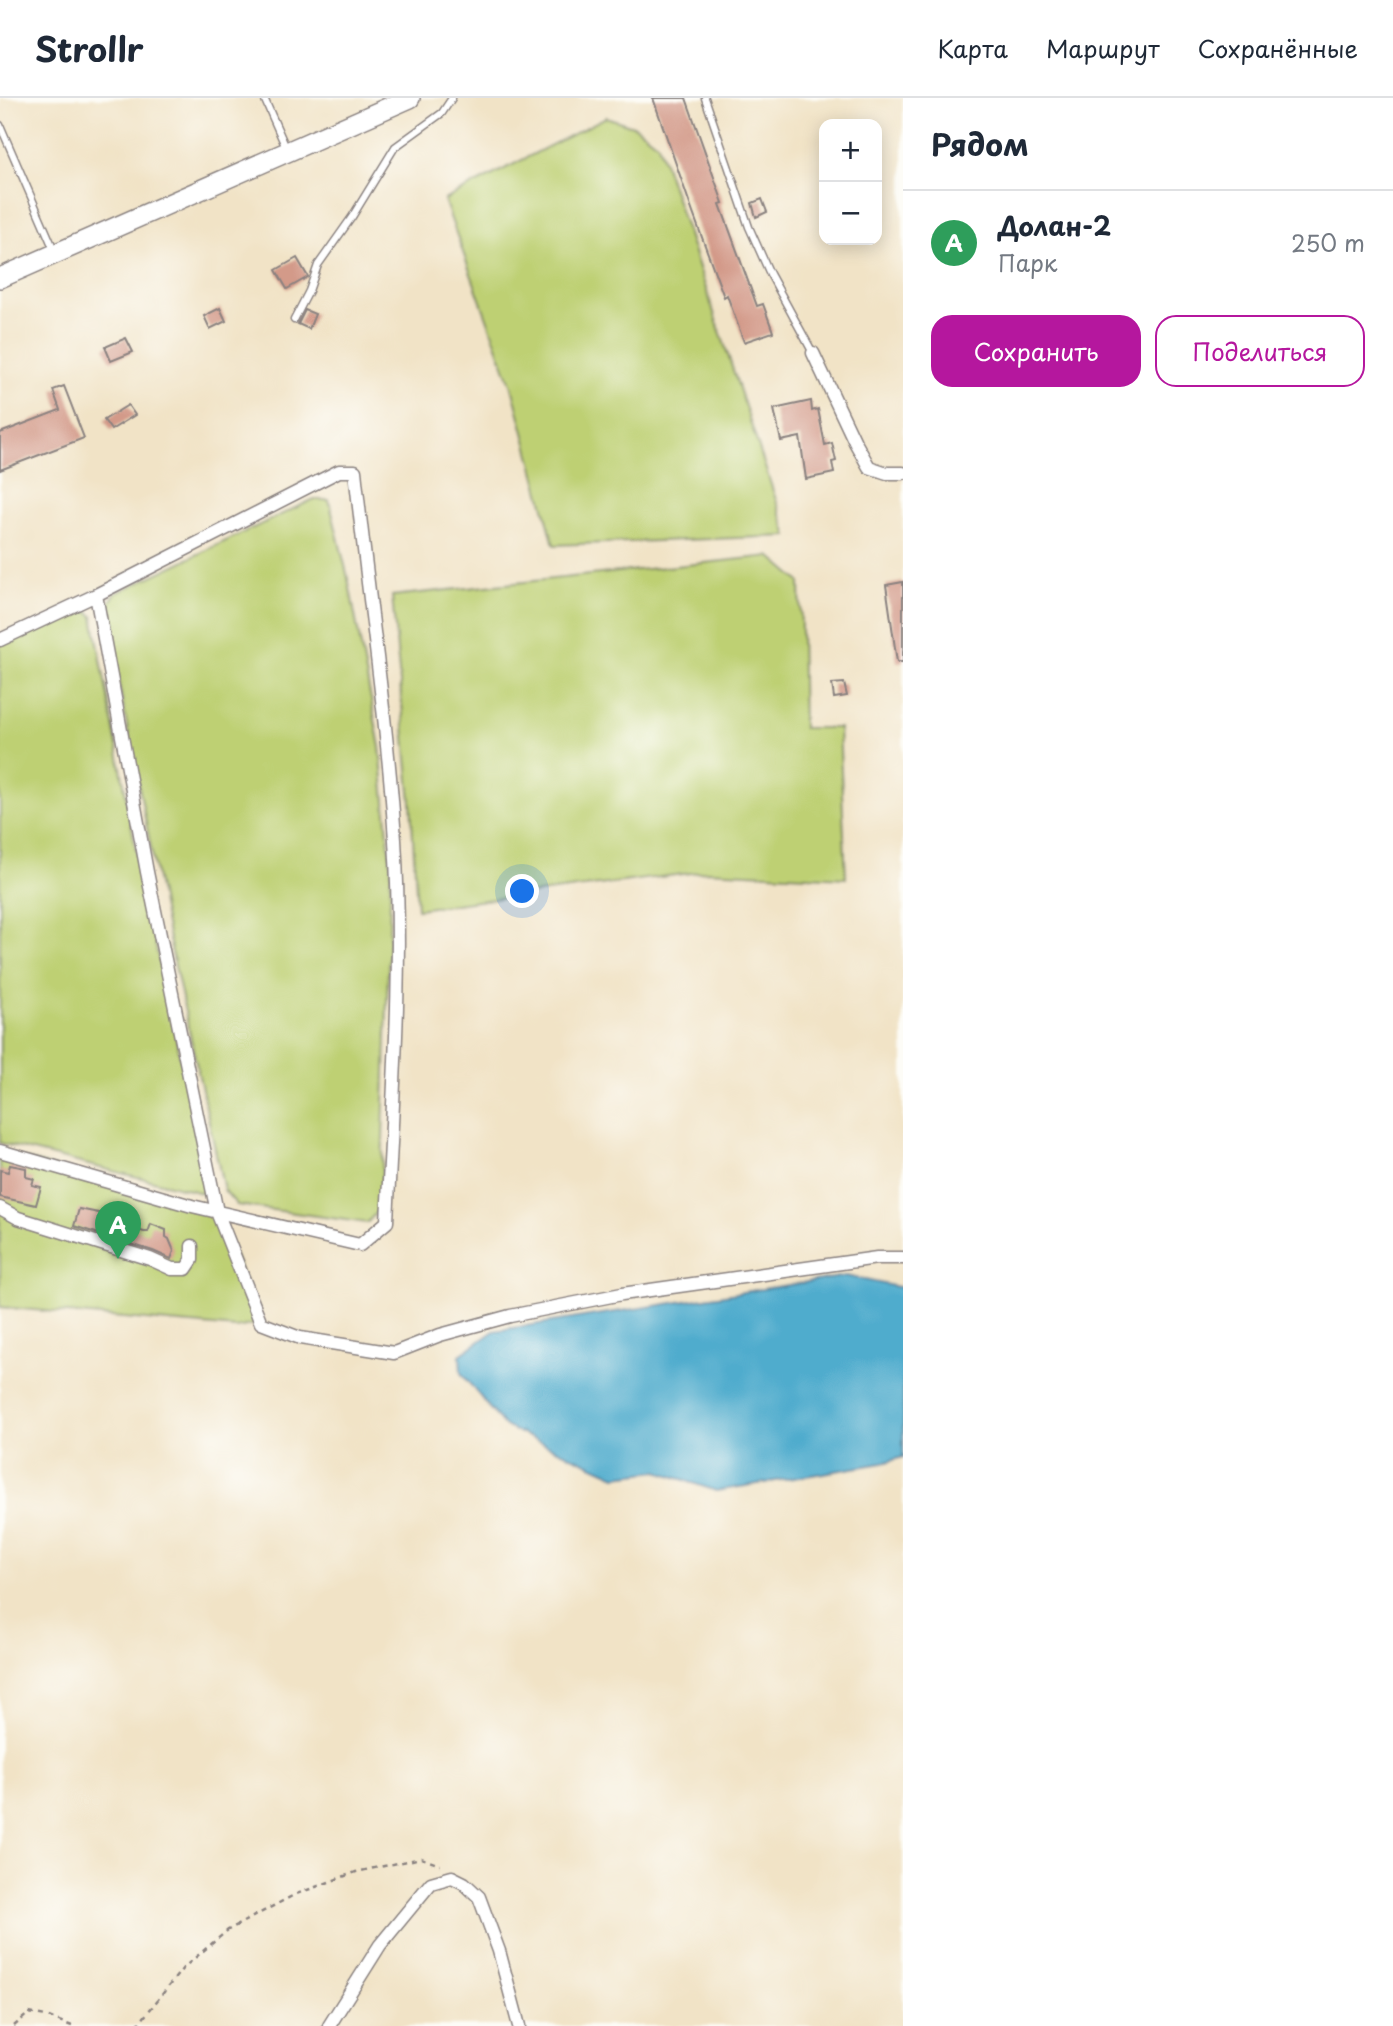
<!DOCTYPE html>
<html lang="ru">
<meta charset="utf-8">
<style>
body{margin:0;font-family:"Playpen Sans",sans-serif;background:#f6f6f7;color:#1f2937}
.controls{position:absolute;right:21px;top:21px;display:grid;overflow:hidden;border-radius:14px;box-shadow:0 4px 18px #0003}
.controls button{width:63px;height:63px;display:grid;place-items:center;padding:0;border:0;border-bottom:2px solid #e0e1e3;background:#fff;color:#1f2937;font:35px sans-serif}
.you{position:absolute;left:523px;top:794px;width:24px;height:24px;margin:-18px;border:5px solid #fff;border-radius:50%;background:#1a73e8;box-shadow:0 0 0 10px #1a73e833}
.badge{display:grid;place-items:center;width:46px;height:46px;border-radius:50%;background:#b5179e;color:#fff;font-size:23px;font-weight:700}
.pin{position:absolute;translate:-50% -58px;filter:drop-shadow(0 2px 4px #0008)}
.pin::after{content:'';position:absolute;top:37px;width:24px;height:21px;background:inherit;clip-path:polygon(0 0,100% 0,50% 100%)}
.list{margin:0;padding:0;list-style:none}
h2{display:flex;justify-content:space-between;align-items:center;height:91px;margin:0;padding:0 28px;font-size:30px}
h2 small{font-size:23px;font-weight:400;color:#747a83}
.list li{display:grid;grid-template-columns:46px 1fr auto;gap:21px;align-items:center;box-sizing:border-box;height:105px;padding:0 28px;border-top:2px solid #e0e1e3}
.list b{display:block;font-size:26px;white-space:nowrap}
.list p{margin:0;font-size:23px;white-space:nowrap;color:#747a83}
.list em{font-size:23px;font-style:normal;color:#747a83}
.actions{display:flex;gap:14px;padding:21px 28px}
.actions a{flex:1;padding:16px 0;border:2px solid #b5179e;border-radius:21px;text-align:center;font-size:24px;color:#b5179e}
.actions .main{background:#b5179e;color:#fff}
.map{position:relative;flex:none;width:903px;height:1928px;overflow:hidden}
header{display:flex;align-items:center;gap:42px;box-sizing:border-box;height:98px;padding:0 35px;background:#fff;border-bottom:2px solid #e0e1e3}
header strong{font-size:33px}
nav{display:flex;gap:38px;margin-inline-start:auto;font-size:24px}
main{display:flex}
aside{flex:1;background:#fff}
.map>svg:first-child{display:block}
</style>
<header>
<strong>Strollr</strong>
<nav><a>Карта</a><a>Маршрут</a><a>Сохранённые</a></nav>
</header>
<main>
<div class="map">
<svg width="903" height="1928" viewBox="0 0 903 1928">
<rect width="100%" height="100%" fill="#fdfcf7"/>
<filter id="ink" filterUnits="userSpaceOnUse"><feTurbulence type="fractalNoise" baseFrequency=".0143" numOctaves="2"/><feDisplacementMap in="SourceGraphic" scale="14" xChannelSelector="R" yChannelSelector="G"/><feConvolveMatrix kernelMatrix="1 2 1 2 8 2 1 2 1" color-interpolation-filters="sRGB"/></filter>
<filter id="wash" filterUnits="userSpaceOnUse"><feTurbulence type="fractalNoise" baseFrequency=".00686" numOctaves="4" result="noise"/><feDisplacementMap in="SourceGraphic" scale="28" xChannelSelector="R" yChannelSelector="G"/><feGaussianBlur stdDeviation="1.57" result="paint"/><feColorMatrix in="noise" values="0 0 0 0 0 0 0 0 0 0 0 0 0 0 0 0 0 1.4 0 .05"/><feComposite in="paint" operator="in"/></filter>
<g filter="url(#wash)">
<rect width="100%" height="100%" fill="#f1e3c6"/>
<path fill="#bed073" stroke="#707957" stroke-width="2" d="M606 19 636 29 658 46 788 438 554 447 512 289 444 102Z
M312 402H329L348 480 380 649 391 770 381 1109 367 1125 237 1107 224 1092 166 827 109 535 108 506 116 495Z
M770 458 800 484 803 630H839L846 780 706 773 417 811 411 704 392 498Z
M82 507 93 518 143 790 208 1087 206 1096 0 1045V547Z
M0 1054 217 1114 261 1225 236 1230 0 1209Z"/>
<path fill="#4faccd" stroke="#386784" stroke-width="2" d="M846 1178 903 1190V1359L883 1365 716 1393 658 1373 616 1378 504 1328 461 1275 460 1257 494 1233Z"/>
<g id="blocks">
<path fill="#d39a89" d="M653 0H686L723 105 720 106 757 208 763 206 773 234 744 244 727 197 724 199 693 115Z
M762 101 767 114 756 119 752 105Z
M297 160 308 179 287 191 276 172Z
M220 210 226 223 210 231 204 218Z
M305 212 315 216 309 231 298 226Z
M126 240 133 254 111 263 105 249Z
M64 288 84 340 0 372V335L60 312 53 292Z
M811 303 812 313 818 311 825 347 832 345 836 363 832 364 834 375 806 381 800 339 781 343 774 311Z
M128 307 135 317 111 332 104 322Z
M903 484V564H897L886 487Z
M844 585 847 598 834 600 832 586Z
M10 1067 26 1070V1079L34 1081 32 1087 41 1089 36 1107 0 1099V1072L8 1074Z
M79 1111 113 1118 111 1124 144 1134H148L151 1126 166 1132V1139L169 1141 174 1153 171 1161 153 1153 74 1128Z"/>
</g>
</g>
<g filter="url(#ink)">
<use href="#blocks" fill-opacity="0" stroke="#8a8280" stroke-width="2"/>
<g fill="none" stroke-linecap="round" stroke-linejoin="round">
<g stroke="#8a8280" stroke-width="9">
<path id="lane" d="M264 0 287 52
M705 0 749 129 770 176 813 255
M0 27 55 154
M294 222 309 193 318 167 352 119 395 49 442 15 452 0"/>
</g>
<g stroke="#8a8280" stroke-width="15">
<path id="street" d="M813 255 855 344 869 369 887 375H903
M96 497 147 774 217 1114 261 1225 300 1240 394 1255 440 1237 510 1218 622 1196 877 1160H903
M0 542 96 497 339 373H355C368 496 387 619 395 742 403 869 393 997 387 1124L360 1147 192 1108 0 1053
M0 1110 18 1120 150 1161 172 1171H186L192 1162V1148
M329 1928 380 1847 431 1785 452 1779 464 1785 479 1799 499 1853 519 1928"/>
</g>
<g stroke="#8a8280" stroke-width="22">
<path id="primary" d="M0 180 410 0"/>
</g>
<path stroke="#8a8280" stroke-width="2.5" stroke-dasharray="5 5" stroke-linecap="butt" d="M14 1928 29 1915 46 1918 72 1928
M137 1928 183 1870 228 1832 294 1797 356 1774 421 1760 440 1767"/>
<use href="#lane" stroke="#fff" stroke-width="6"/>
<use href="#street" stroke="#fff" stroke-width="12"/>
<use href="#primary" stroke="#fff" stroke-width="19"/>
</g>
</g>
</svg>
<div class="controls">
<button>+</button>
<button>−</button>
</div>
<div class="you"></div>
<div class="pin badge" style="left:118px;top:1161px;background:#2e9e5b">A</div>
</div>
<aside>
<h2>Рядом<small></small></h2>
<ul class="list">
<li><span class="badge" style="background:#2e9e5b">A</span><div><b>Долан-2</b><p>Парк</p></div><em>250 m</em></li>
</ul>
<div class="actions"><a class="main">Сохранить</a><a>Поделиться</a></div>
</aside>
</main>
